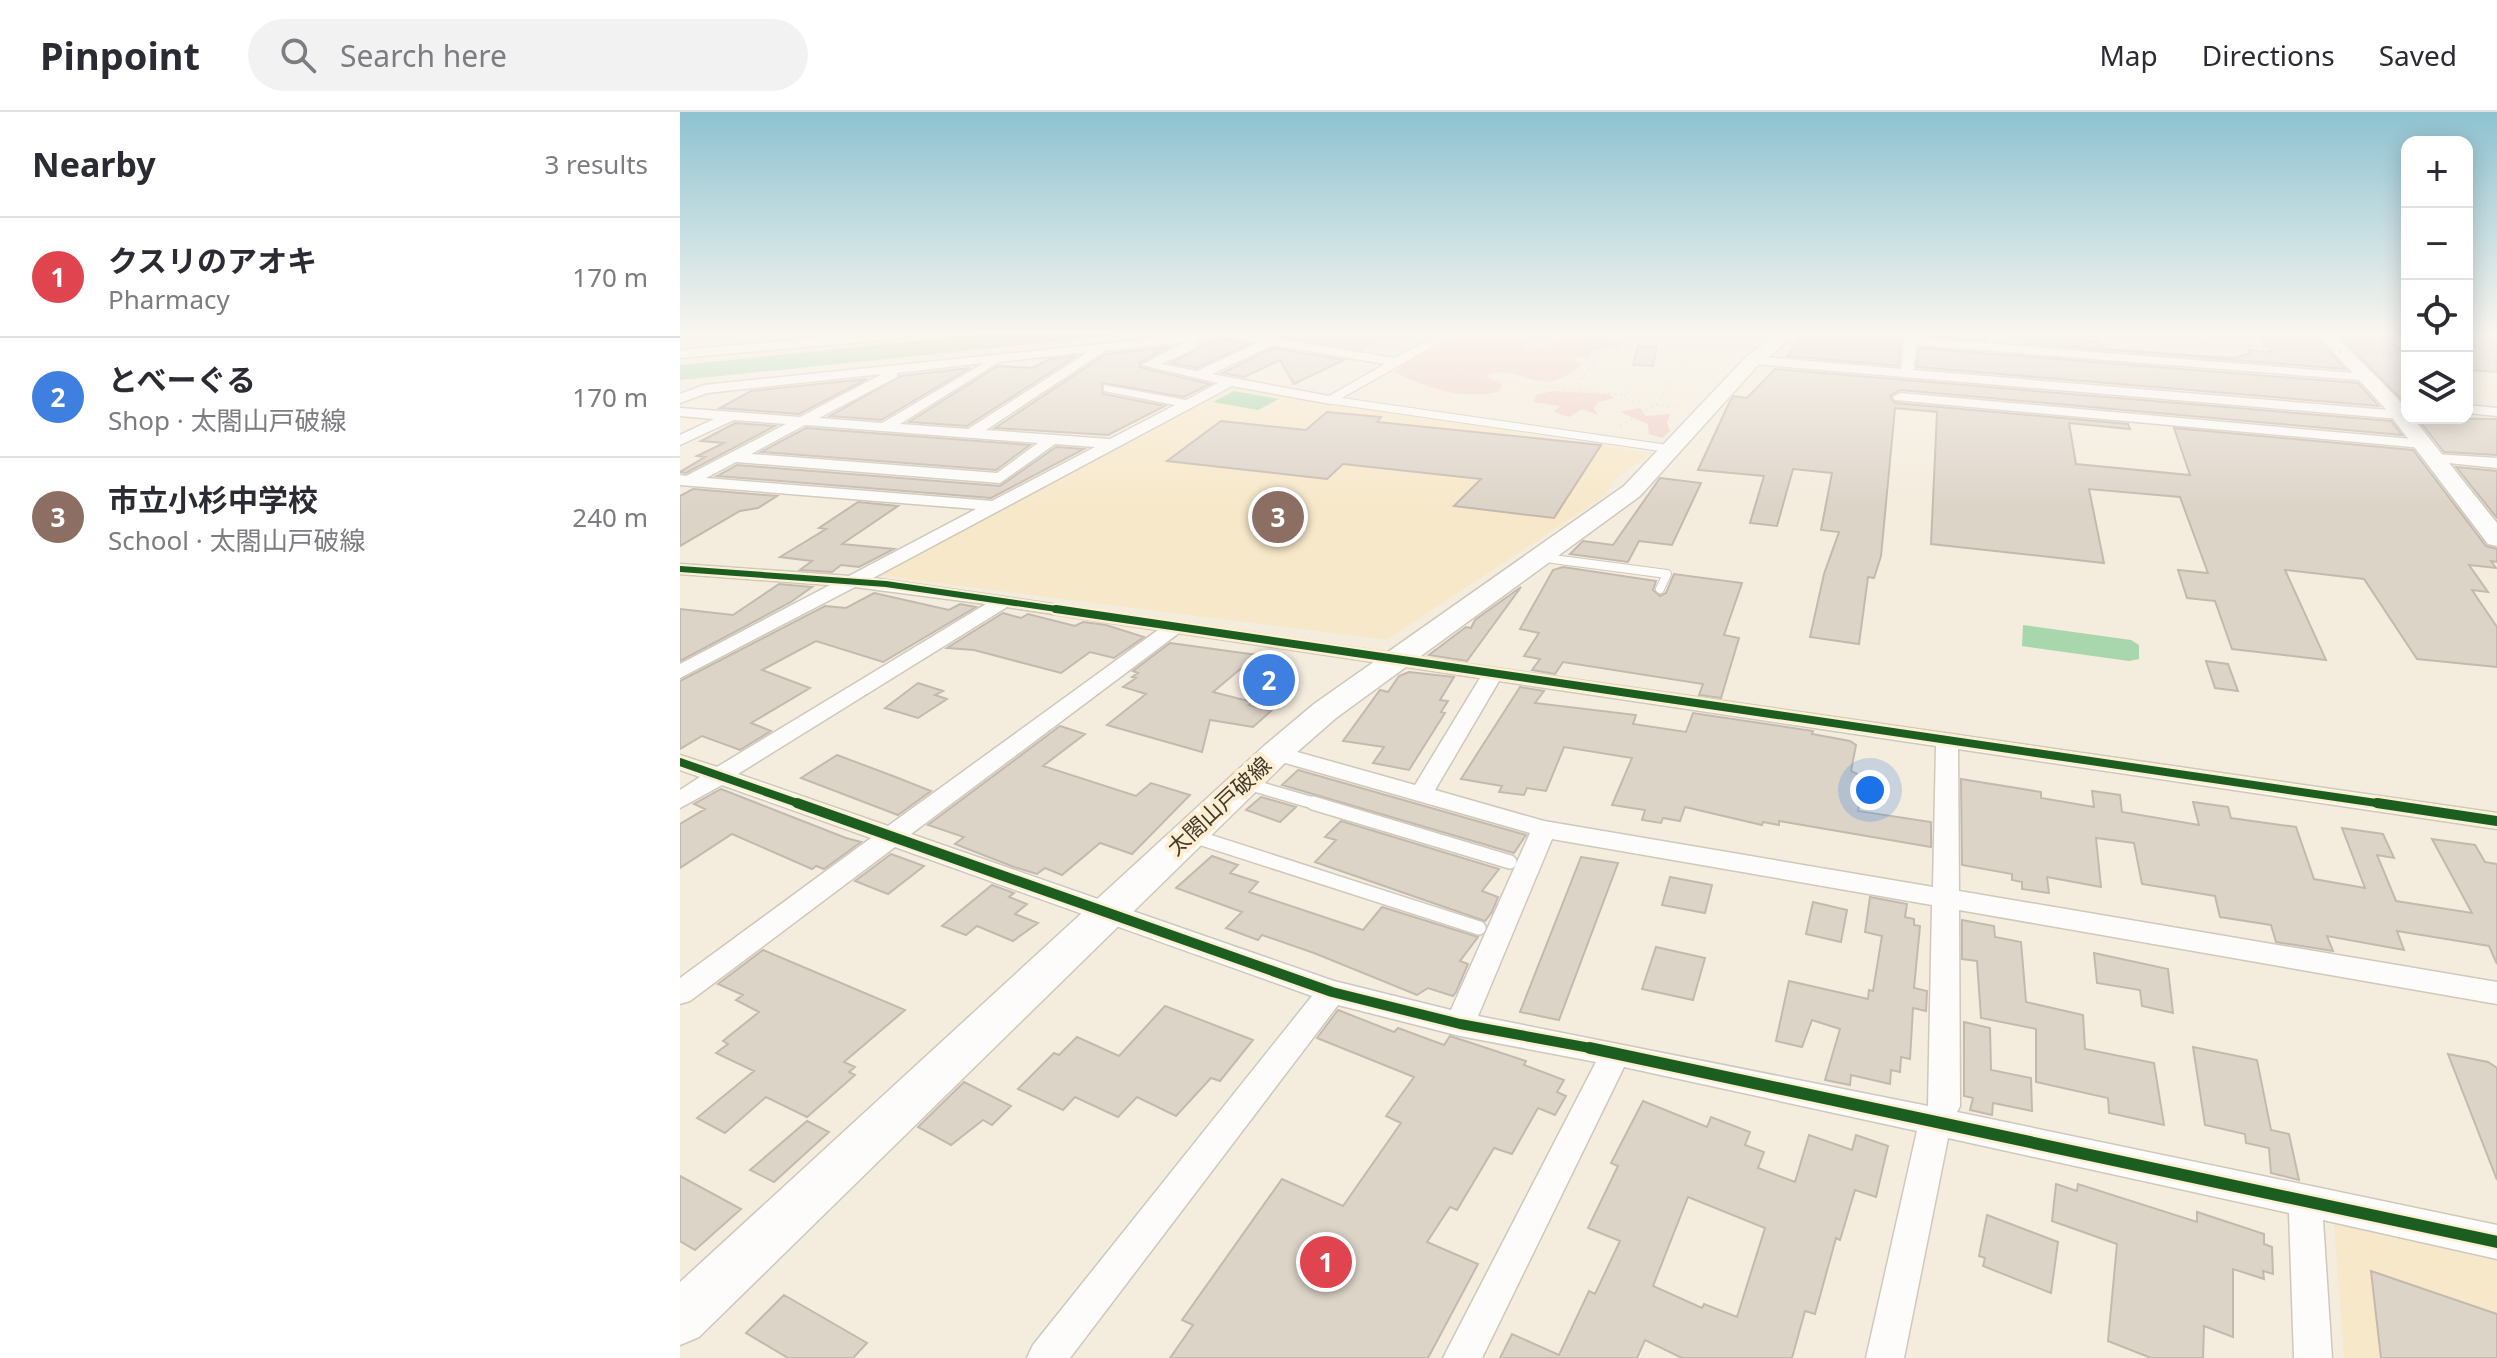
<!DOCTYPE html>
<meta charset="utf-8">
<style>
body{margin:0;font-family:"Noto Sans","Noto Sans JP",sans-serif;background:#f2f2f3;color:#2b2b33}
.controls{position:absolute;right:24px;top:24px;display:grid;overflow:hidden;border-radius:16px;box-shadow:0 4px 20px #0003}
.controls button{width:72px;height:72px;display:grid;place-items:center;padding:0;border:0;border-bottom:2px solid #e1e1e2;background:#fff;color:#2b2b33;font:40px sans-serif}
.you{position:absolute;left:1190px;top:678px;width:28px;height:28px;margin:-20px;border:6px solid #fff;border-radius:50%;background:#1a73e8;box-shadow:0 0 0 12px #1a73e833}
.badge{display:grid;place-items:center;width:52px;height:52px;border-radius:50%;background:#80786a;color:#fff;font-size:26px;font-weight:700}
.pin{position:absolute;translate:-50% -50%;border:4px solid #fff;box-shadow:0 2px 8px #0006}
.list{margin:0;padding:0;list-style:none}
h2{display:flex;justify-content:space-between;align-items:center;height:104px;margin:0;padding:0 32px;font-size:34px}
h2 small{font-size:26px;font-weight:400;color:#7c7c81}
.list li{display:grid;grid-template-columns:52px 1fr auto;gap:24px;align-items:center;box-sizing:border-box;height:120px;padding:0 32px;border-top:2px solid #e1e1e2}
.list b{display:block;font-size:30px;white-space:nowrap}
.list p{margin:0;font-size:26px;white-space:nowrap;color:#7c7c81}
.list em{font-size:26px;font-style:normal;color:#7c7c81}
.icon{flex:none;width:44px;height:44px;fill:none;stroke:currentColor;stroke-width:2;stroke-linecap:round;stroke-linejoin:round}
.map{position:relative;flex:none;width:1817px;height:1246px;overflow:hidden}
header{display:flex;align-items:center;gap:48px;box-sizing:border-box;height:112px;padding:0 40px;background:#fff;border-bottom:2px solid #e1e1e2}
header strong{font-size:38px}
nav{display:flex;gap:44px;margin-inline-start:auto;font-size:28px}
.search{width:560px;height:72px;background:#f2f2f3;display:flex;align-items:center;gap:20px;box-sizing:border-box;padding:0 28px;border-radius:44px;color:#7c7c81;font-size:30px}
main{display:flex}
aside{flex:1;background:#fff}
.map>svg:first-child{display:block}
</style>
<header>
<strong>Pinpoint</strong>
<div class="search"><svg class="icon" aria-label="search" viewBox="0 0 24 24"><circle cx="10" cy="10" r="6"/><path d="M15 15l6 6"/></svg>Search here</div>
<nav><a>Map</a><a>Directions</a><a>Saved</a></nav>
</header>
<main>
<aside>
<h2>Nearby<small>3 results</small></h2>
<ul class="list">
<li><span class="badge" style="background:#e0444e">1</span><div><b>クスリのアオキ</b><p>Pharmacy</p></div><em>170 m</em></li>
<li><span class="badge" style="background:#3f7fe0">2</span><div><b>とべーぐる</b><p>Shop · 太閤山戸破線</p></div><em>170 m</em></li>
<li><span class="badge" style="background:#8d6e63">3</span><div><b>市立小杉中学校</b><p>School · 太閤山戸破線</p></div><em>240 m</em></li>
</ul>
</aside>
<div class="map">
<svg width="1817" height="1246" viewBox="0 0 1817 1246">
<rect width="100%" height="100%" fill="#f4ecdd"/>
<path fill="#f7e8c9" d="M550 273 712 301 972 341 933 368 923 385 707 528 195 463Z
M1654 1112 1817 1149V1246H1664Z"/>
<path fill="#f1cec8" d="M570 222H715L679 241Z
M787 222H849L844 237 865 236 885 222H909L939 229 940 235 912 238 909 245 893 248 903 252C860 292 839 248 806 264L823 273 818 280C783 287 746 277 715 260L731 247Z
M873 279 927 282 935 286 918 290 914 296 918 303 902 297 889 305 874 300 880 294 853 290 856 283Z
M960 296 966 304 990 302 987 311 990 319 982 326 969 322 968 312 940 300Z"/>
<path fill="#a8d6ad" d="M305 222H451L0 268V253Z
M554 279 599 287 578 298 533 290Z
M1343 513 1451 528 1459 533V547L1449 549 1342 534Z"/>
<path fill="#ddd4c8" stroke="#c4b9af" stroke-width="2" fill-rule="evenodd" d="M1124 222 1187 226H1195V222H1305L1306 228 1228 222 1221 229 1218 254 1107 244Z
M1576 222H1634L1665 257 1344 231 1346 223 1419 230 1424 237 1552 246 1570 242 1568 238 1592 240Z
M1658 222H1702L1727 244V293Z
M1787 223 1817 229V260L1787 258Z
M550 229 569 232 517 256 491 251 528 231Z
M958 234 977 235 973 254 953 253Z
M490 235 461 250 459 255 530 272 504 285 422 271 423 282 485 294 428 323 315 316 426 242Z
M593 236 664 248 614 272 600 248 564 265 542 261Z
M1239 236 1678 271 1699 294 1237 255Z
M396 244 287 314 229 310 318 254 352 256 370 247Z
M290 256 201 308 150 304 220 264Z
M1095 257 1711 309 1722 323 1220 278 1210 284 1215 291 1448 312 1450 317 1389 311 1396 352 1510 363 1494 316 1733 338 1806 434 1817 437V450L1811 449 1816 456 1789 453 1808 480 1792 478 1817 515V555L1737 547 1684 467 1605 458 1646 548 1552 537 1535 489 1507 486 1498 458 1528 461 1500 385 1409 377 1424 451 1251 432 1257 300 1215 296 1201 444 1194 466 1188 465 1179 532 1130 525 1144 462 1159 420 1141 418 1152 361 1113 357 1097 414 1070 411 1084 364 1018 358 1050 289 1054 284 1067 286Z
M187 267 119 302 40 296 71 279Z
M647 300 701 305 697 310 921 333 874 406 774 394 801 367 663 352 647 367 487 349 541 309 626 318Z
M1737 306 1817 307V343L1764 340Z
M55 311 95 314 6 361 0 360 25 345 17 344 44 331 21 329Z
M126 316 350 333 316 358 81 340Z
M376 335 404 337 311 386 37 364 57 353 320 374Z
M1776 355 1817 359V406Z
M980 366 1021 371 992 433 959 429 948 450 890 442 903 429 933 433Z
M13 377 97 384 78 396 60 399 0 434V384Z
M178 390 218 394 162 432 214 437 179 455 161 453 152 460 120 458 132 449 100 445 146 417 139 416Z
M883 455 976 469 973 478 980 484 986 481 994 462 1062 471 1044 523 1059 526 1041 586 1019 583 1023 572 883 550 875 562 852 558 860 547 844 544 859 521 840 517 873 458Z
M99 472 132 475 111 490 0 549V497L53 503Z
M841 475 787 549 749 543 786 515 791 516 795 508Z
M194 481 269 498 280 492 296 495 203 550 136 529 82 558 130 576 71 611 91 619 60 638 22 624 0 637V569L145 494 166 496Z
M323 501 341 506 348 502 395 514 403 510 426 513 464 525 434 546 410 540 381 561 294 538 267 536Z
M490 531 577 543 533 580 572 590 569 593 591 599 573 615 530 608 522 640 427 613 466 582 443 575 456 566 452 565 458 561 453 559Z
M1526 549 1548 552 1558 579 1535 576Z
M729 560 774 565 760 588 768 589 761 600 765 601 729 658 693 651 704 635 663 629 700 578 708 580 719 564Z
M238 571 263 579 255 583 267 587 238 606 205 596Z
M840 575 864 579 855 591 956 603 953 612 1006 620 1013 601 1133 619 1132 622 1170 629 1176 633 1171 659 1183 665 1178 699 1251 710V735L1099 709V713L1083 710 1082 713 1005 695 1000 709 983 706 981 711 962 708 965 698 932 693 952 646 884 635 866 679 847 676 844 683 819 680 822 674 781 667Z
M380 614 405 622 363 654 456 684 471 671 510 683 452 742 420 731 382 763 365 756 357 762 334 755 275 732 284 725 248 713Z
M157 643 213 664 251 679 218 703 121 666Z
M618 658 846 723 834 741 602 673Z
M1281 667 1361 680V686L1414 695 1412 679 1440 683 1442 700 1519 713 1513 690 1548 695 1551 706 1616 715 1634 767 1685 776 1662 716 1703 722 1714 746 1697 743 1716 789 1792 801 1752 727 1795 733 1805 750 1817 752V852L1809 834 1717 819 1724 838 1647 824 1653 839 1596 830 1591 813 1540 805 1535 784 1462 772 1454 731 1416 726 1421 775 1367 765 1369 781 1342 777V770L1332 768V762L1282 753Z
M41 677 166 726 181 730 144 757 136 754 132 757 52 722 0 756V712L25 697 14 692Z
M581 685 616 695 600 710 566 698Z
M661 709 819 757 802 779 818 785 812 800 805 809 635 750 656 728 645 725Z
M211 742 244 754 208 782 175 769Z
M532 744 558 753 550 761 578 770 569 780 683 818 702 795 798 825 780 849 788 852 776 880 773 884 748 876 737 883 634 841 582 823 578 828 546 816 562 800 496 776Z
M901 745 938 751 879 908 840 900Z
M990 765 1032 773 1025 801 982 793Z
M312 773 334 781 329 785 347 792 335 802 358 811 333 829 297 814 286 823 262 814Z
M1190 785 1227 792 1225 805 1234 807V813L1240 814 1234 876 1247 879 1246 899 1233 896 1230 947 1221 945 1220 960 1211 958 1210 972 1171 963 1170 973 1145 968 1160 917 1132 908 1122 935 1096 929 1109 869 1188 887 1189 878 1193 879 1202 824 1185 820Z
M1133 790 1167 798 1161 830 1126 822Z
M1282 808 1314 814 1315 825 1341 830 1346 890 1403 903 1405 937 1474 951 1484 1013 1429 1001 1428 986 1356 970V917L1301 906 1297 849 1282 847Z
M976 835 1025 846 1013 888 962 877Z
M83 838 225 898 164 950 175 955 169 960 175 963 127 1005 86 985 45 1021 17 1006 74 959 36 941 48 932 43 929 79 900 56 888 63 883 38 872Z
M1414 841 1488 857 1493 901 1462 894 1460 878 1417 871Z
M485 894 573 928 540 969 531 966 496 1004 457 985 438 1005 395 985 383 998 338 977 374 941 379 943 397 925 439 944Z
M658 898 714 920 718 916 764 933 770 924 846 949 844 953 884 968 877 980 886 984 875 1003 858 996 832 1042 814 1036 777 1098 770 1095 747 1130 798 1152 748 1246H490L513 1213 502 1208 602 1067 663 1094 721 1011 706 1004 734 965 637 926Z
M1284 910 1310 916 1311 958 1351 966 1352 999 1313 991 1312 1003 1290 998 1293 986 1284 984Z
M1513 935 1577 948 1591 1018 1609 1022 1619 1068 1591 1061 1589 1036 1566 1031 1565 1022 1525 1013Z
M1768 942 1808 950 1817 956V1068Z
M284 970 331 994 312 1013 303 1008 271 1033 238 1015Z
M963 989 1027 1015 1031 1005 1070 1020 1065 1033 1084 1040 1078 1056 1115 1070 1129 1023 1172 1038 1176 1023 1208 1034 1196 1085 1175 1078 1160 1128 1156 1126 1135 1202 1125 1199 1112 1246H1002L965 1228 957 1246H820L832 1222 879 1243 909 1179 915 1182 940 1129 908 1116 938 1054 931 1051ZM1008 1085 1085 1116 1057 1205 1024 1192 1022 1196 973 1174Z
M127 1009 149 1020 94 1070 70 1058Z
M0 1064 61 1097 15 1138 0 1129Z
M1376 1072 1397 1079 1398 1072 1517 1110V1100L1584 1122V1132L1592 1135 1593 1162 1583 1159 1584 1167 1553 1157V1225L1524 1214 1523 1246H1471L1428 1229 1437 1132 1372 1109Z
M1307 1103 1378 1130 1371 1181 1303 1154 1305 1146 1299 1144Z
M1691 1159 1817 1202V1246H1701Z
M104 1183 187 1231 173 1246H108L66 1221Z"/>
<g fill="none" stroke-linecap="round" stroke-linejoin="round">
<g stroke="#cfc8bb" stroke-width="9">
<path id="lane-far3" d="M651 288 991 337"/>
</g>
<g stroke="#cfc8bb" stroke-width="10">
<path id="lane-far2" d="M858 445 987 462 980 477"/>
</g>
<g stroke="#cfc8bb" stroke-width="14">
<path id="lane-far1" d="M568 672 640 693"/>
</g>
<g stroke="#cfc8bb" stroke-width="16">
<path id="lane" d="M633 691 830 750
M513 724 799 816"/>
</g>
<g stroke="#cfc8bb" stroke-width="3">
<path id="street" d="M188 222H232L226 226 0 246V238Z
M518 222H571L715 246 760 222H775L651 292 552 274 193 466 1817 701V717L1278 637 1279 779 1817 870V892L1279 798 1280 994 1277 1000 1817 1113V1147L1643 1108 1652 1246H1614L1609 1101 1268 1026 1224 1246H1186L1237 1019 944 955 802 1246H763L916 950 780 924 658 893 390 1246H347L353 1233 632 884 215 735 10 889 0 892V866L191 726 42 673 0 696V678L20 665 0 658V643L37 655 306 492 175 475 0 566V552L150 473 0 462V452L169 464 296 397 0 373V363L6 364 106 312 54 308 0 333V323L34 307 0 304V296L120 305 202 262 27 281 0 291V282L24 273ZM550 226 579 230 517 259 481 252 517 236 516 229ZM505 230 462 253 538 271 506 288 424 273V279L495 293 430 327 306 318 425 239ZM593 233 705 252 649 284 532 262ZM408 240 288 317 220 312 319 250ZM304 251 202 311 139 306 217 265V261ZM125 313 358 331 317 361 71 342ZM375 332 415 335 312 389 26 366 56 350 320 371ZM327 495 478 518 208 714 58 662ZM499 521 800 566 735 673 596 634 585 641 588 646 850 721 771 898 654 869 231 722ZM819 569 1256 634 1253 775 864 709 755 678ZM872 727 1252 793 1248 994 798 904Z
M1798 222H1817V226Z
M1230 225 1687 262 1693 266 1692 269 1236 233 1234 258 1720 299 1727 303 1720 307 1073 252 1067 248 1073 244 1221 257 1224 229Z
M1220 281 1743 328 1750 332 1743 336 1215 288 1213 285Z
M1787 293 1817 296V304L1787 301Z
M1754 342 1817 346V356L1749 349 1747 346Z"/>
</g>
<g stroke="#cfc8bb" stroke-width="3">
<path id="secondary" d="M1097 222H1117L1079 252 960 384 656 606 608 648 19 1225 0 1233V1170L584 634 634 592 944 374 1067 244Z
M1637 222H1654L1718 287 1727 298V306H1733L1817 411V434L1808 432 1704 295Z"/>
</g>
<path stroke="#e1dfda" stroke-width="2" stroke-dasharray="2 4" stroke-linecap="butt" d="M826 222 827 271
M906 222 911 234 908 246 915 251 891 278 946 283
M992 222 1065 232
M241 224 265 222
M827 244 908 246
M983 245 1005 246 1016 228
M1694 245 1727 247
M1787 250 1817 252
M957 257 944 288 1000 296
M734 259 891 278
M774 264 798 223 804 222
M940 314 977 292 1005 246"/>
<use href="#lane-far3" stroke="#fdfcfa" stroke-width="7"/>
<use href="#lane-far2" stroke="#fdfcfa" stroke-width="8"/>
<use href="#lane-far1" stroke="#fdfcfa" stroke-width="11"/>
<use href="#lane" stroke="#fdfcfa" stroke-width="13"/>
<use href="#street" fill="#fdfcfa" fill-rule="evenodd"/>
<use href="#secondary" fill="#fdfcfa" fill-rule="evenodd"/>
<path stroke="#cfcdc9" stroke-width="4" stroke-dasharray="2 5" stroke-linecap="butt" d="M1373 222 1727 243
M1787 246 1817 248"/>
<g stroke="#feefd3" stroke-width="10">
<path id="cycleway-far3" d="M0 457 206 472 390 499"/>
</g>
<g stroke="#feefd3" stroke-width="13">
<path id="cycleway-far2" d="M376 497 1710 693
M0 650 123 693"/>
</g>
<g stroke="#feefd3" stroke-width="15">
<path id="cycleway-far1" d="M117 691 652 880 780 912 921 938
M1697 691 1817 709"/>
</g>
<g stroke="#feefd3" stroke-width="17">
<path id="cycleway" d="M910 936 1817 1130"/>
</g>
<use href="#cycleway-far3" stroke="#1b5e20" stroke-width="6"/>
<use href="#cycleway-far2" stroke="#1b5e20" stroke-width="8"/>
<use href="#cycleway-far1" stroke="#1b5e20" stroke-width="10"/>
<use href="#cycleway" stroke="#1b5e20" stroke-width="12"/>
</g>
<linearGradient id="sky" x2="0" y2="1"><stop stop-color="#8ec2d0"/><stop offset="0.56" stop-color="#faf6f0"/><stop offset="1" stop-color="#faf6f0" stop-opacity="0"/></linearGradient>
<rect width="1817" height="396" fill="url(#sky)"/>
<g text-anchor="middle" stroke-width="8" stroke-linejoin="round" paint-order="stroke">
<g font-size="22" fill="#413a2c" stroke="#feefd3">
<text transform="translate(539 694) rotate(-43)" y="8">太閤山戸破線</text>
</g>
</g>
</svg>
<div class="controls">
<button>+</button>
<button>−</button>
<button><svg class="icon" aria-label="locate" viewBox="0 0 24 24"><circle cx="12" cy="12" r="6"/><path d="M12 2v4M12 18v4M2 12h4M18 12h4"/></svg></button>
<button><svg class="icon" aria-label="layers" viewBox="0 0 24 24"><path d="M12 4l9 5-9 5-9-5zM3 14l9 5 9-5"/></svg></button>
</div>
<div class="you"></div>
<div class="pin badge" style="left:646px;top:1150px;background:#e0444e">1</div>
<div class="pin badge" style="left:589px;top:568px;background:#3f7fe0">2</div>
<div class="pin badge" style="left:598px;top:405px;background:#8d6e63">3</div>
</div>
</main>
